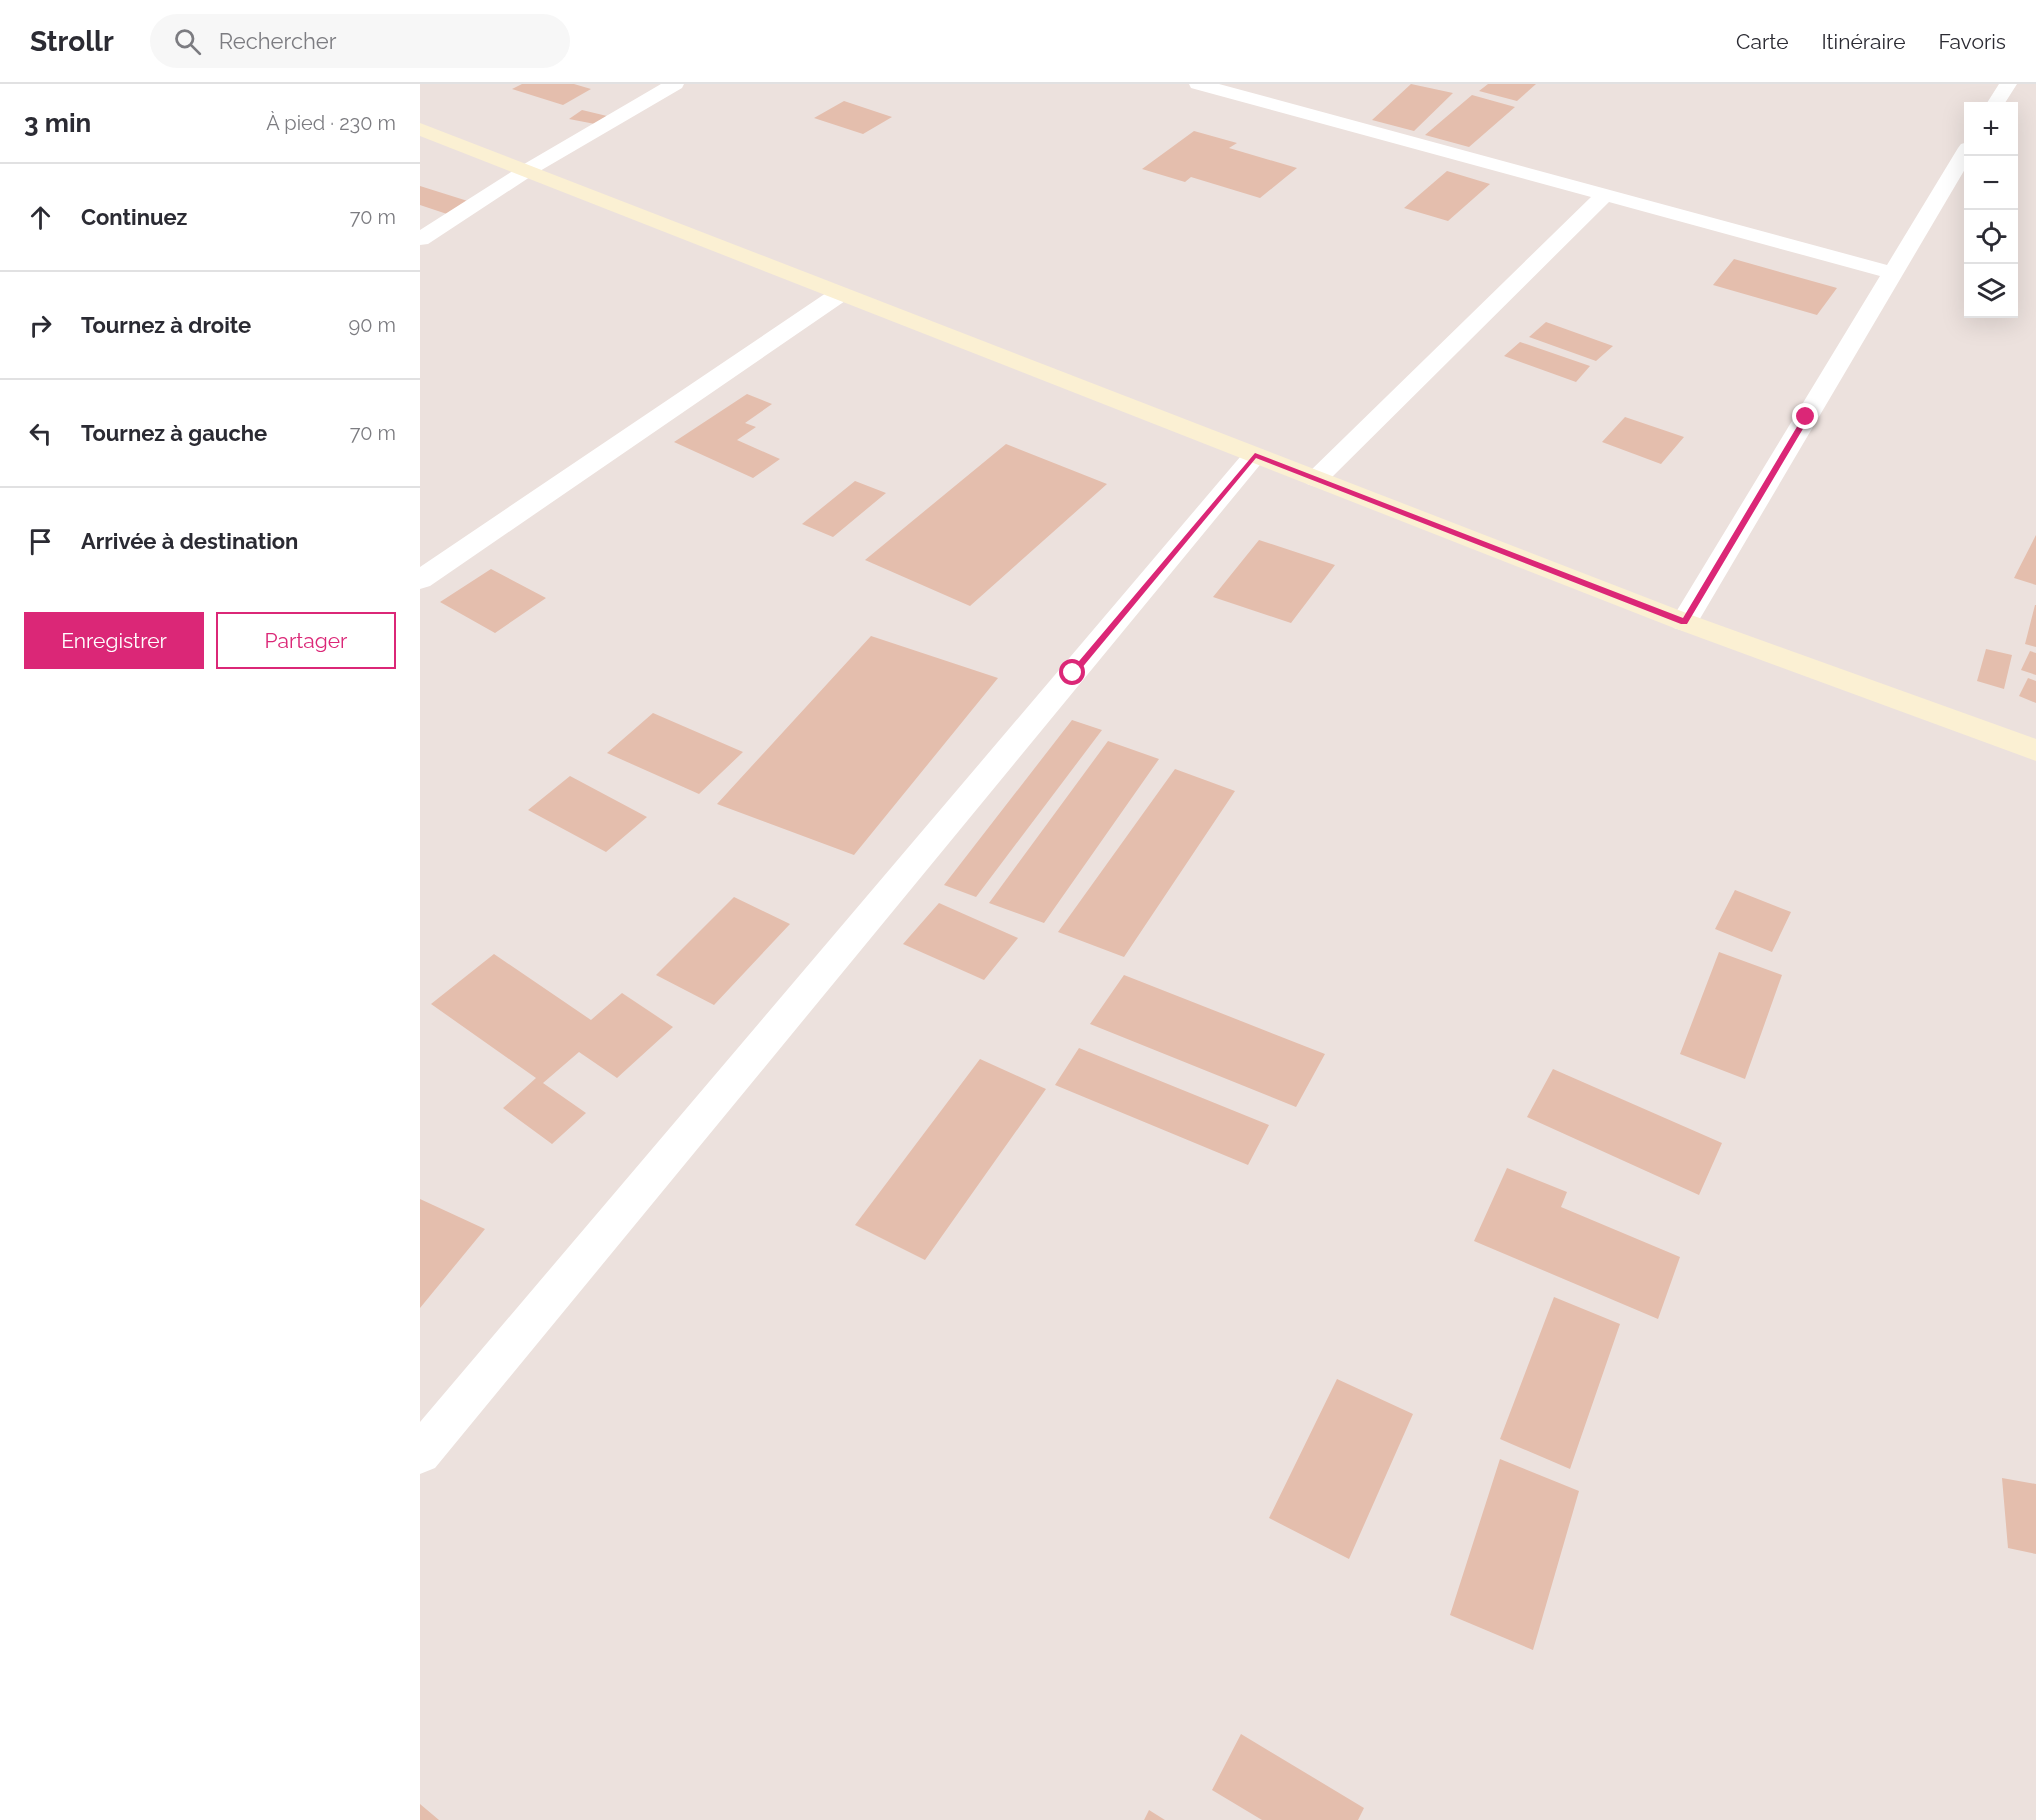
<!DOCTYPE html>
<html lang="fr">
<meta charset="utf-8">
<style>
body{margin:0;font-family:Raleway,sans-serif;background:#f7f7f7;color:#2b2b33}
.controls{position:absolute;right:18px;top:18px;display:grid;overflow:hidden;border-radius:0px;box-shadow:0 6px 24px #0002}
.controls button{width:54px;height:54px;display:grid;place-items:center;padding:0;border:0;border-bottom:2px solid #e1e1e2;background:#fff;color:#2b2b33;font:30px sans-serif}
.stop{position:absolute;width:18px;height:18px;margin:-14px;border:4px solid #db2777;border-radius:50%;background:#fff}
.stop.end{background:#db2777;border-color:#fff;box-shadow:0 2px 6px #0008}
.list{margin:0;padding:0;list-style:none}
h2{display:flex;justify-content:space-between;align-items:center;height:78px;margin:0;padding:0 24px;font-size:26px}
h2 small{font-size:20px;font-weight:400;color:#7c7c81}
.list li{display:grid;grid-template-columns:39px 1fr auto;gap:18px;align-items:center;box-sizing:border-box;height:108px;padding:0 24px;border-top:2px solid #e1e1e2}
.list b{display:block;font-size:22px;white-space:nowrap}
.list em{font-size:20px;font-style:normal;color:#7c7c81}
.actions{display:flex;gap:12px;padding:18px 24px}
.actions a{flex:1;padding:14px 0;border:2px solid #db2777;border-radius:0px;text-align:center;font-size:21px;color:#db2777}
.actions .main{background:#db2777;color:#fff}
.icon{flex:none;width:33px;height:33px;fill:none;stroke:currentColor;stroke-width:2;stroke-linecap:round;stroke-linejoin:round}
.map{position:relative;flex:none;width:1616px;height:1736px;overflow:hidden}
header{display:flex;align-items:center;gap:36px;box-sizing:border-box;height:84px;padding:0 30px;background:#fff;border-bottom:2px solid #e1e1e2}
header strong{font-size:28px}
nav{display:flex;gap:33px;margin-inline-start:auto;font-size:21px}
.search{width:420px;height:54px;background:#f7f7f7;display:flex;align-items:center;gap:15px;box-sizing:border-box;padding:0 21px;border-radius:33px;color:#7c7c81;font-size:22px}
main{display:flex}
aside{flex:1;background:#fff}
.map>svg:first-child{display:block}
</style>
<header>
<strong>Strollr</strong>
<div class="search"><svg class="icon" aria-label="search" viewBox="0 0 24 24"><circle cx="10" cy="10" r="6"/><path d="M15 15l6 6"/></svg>Rechercher</div>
<nav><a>Carte</a><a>Itinéraire</a><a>Favoris</a></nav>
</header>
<main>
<aside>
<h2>3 min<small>À pied · 230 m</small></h2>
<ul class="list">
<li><svg class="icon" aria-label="ahead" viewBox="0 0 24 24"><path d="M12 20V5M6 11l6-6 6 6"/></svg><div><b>Continuez</b></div><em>70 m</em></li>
<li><svg class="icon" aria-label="right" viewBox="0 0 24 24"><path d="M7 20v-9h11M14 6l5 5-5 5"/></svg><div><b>Tournez à droite</b></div><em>90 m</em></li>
<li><svg class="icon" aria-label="left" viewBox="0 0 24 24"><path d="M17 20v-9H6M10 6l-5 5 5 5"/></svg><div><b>Tournez à gauche</b></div><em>70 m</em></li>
<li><svg class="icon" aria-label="arrive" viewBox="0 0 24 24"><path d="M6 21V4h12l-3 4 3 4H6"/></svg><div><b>Arrivée à destination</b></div></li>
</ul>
<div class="actions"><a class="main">Enregistrer</a><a>Partager</a></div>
</aside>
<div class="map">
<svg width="1616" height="1736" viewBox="0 0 1616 1736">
<rect width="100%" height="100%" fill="#ece1dd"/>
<path fill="#e4bead" d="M102 0H154L171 5 143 21 92 5Z
M991 0 1033 9 994 47 952 36Z
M1068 0H1116L1097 17 1059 7Z
M1052 11 1095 23 1049 63 1005 51Z
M424 17 472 33 443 50 394 34Z
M162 26 187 32 175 40 149 35Z
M774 47 817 59 809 64 877 84 840 114 771 93 765 98 722 85Z
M1027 87 1070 100 1028 137 984 124Z
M0 102 54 119 33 132 0 121Z
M1314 175 1417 204 1397 231 1293 201Z
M1126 238 1193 262 1176 277 1109 253Z
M1100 258 1170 282 1156 298 1084 272Z
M327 310 352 320 325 339 336 343 317 356 360 375 333 394 254 358Z
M1205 333 1264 353 1241 380 1182 358Z
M586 360 687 400 550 522 445 476Z
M435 397 466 409 413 453 382 440Z
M1616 451V501L1594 494Z
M839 456 915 481 871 539 793 513Z
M71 485 126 514 75 549 20 518Z
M1615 521H1616V563L1605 560Z
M451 552 578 594 434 771 297 720Z
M1566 565 1592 571 1584 605 1557 597Z
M1610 567 1616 569V591L1601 586Z
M1608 594 1616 597V619L1599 612Z
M233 629 323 668 279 710 187 669Z
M652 636 682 646 556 813 524 801Z
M688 657 739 675 624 839 569 819Z
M755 685 815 707 704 873 638 848Z
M150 692 227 733 186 768 108 726Z
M1315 806 1371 828 1352 868 1295 845Z
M314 813 370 840 294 921 236 891Z
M519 819 598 854 564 896 483 860Z
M1299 868 1362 891 1325 995 1260 970Z
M74 870 171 936 202 909 253 943 197 994 159 968 123 999 166 1029 132 1060 83 1024 116 994 11 920Z
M704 891 905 970 876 1023 670 940Z
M659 964 849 1041 828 1081 635 1001Z
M560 975 626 1005 505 1176 435 1141Z
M1133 985 1302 1059 1279 1111 1107 1033Z
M1087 1084 1147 1108 1141 1123 1260 1173 1238 1235 1054 1157Z
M0 1115 65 1145 0 1224Z
M1134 1213 1200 1240 1150 1385 1080 1355Z
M917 1295 993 1330 929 1475 849 1434Z
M1080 1375 1159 1407 1113 1566 1030 1531Z
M1582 1394 1616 1400V1470L1588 1464Z
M821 1650 944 1724 938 1736H842L792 1706Z
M0 1720 19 1736H0Z
M729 1726 745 1736H724Z"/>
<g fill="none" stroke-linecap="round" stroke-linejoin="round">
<path fill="#fff" fill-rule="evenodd" d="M241 0H264L262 4 113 91 8 160 0 161V146L99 83Z
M769 0H799L1467 181 1538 64 1541 60 1548 58V80L1278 538 1274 544 1264 547 1254 544 1250 538 1460 192 1189 118 905 400 896 403 887 400 883 395 887 390 1171 113 771 4Z
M1579 0H1597L1583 22H1565Z
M420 203 428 205 431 210 428 215 10 502 0 505V483L412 205Z
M835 364 844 366 847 371 844 376 15 1384 0 1390V1338L826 366Z"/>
<path fill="#fbf0d3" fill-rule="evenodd" d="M0 39 1274 532 1616 655V677L1254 544 0 52Z"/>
</g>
<path fill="#db2777" d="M1384 331 1390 333 1267 540H1261L836 374 656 591 649 589 835 369 1263 534Z"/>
</svg>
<div class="controls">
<button>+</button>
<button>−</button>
<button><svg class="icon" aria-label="locate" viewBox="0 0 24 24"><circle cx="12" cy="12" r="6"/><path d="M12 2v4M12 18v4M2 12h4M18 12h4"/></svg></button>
<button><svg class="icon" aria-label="layers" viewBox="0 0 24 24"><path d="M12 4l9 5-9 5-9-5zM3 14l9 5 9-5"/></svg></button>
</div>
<div class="stop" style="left:653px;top:589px"></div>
<div class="stop end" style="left:1386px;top:333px"></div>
</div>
</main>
